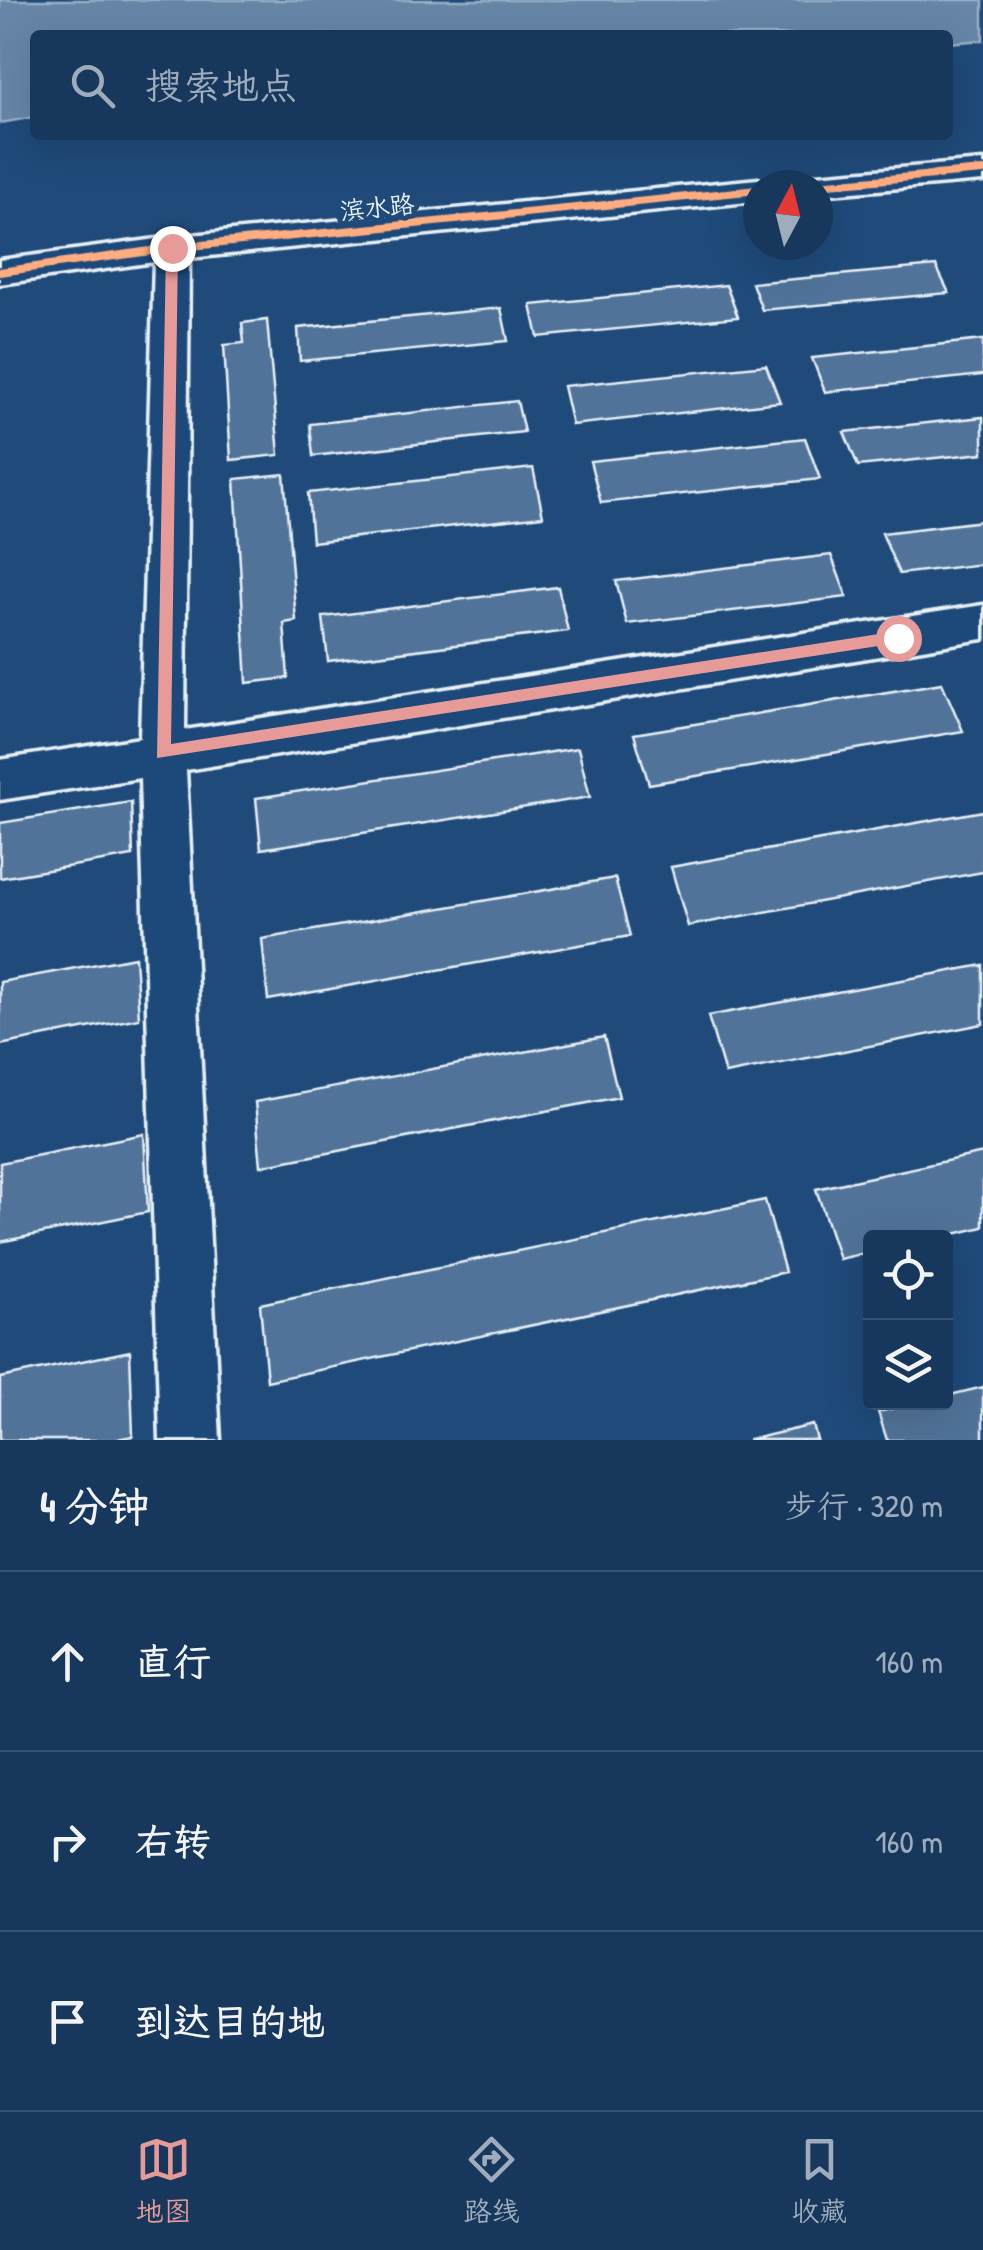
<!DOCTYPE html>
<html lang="zh">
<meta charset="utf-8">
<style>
body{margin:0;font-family:"Patrick Hand","LXGW WenKai TC",sans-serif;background:#244365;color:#f1f3f6}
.controls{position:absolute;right:30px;bottom:30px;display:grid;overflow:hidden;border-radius:10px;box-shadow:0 10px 40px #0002}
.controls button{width:90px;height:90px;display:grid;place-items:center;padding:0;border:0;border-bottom:2px solid #365272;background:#17385c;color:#f1f3f6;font:50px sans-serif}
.compass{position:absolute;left:743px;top:170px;width:90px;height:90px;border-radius:50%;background:#17385c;box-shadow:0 10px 40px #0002;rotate:7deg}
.stop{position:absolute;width:30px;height:30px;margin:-22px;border:8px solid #e69b98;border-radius:50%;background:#fff}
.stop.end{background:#e69b98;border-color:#fff;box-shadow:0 2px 10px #0008}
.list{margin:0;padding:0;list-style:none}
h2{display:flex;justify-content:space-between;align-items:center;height:130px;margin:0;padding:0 40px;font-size:42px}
h2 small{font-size:32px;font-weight:400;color:#9eacbb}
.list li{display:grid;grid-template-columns:65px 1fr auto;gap:30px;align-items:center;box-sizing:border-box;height:180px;padding:0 40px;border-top:2px solid #365272}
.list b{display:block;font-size:38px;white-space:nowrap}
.list em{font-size:32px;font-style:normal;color:#9eacbb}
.icon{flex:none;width:55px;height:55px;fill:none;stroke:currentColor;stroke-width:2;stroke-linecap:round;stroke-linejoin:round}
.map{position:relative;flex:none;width:983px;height:1440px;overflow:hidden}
.search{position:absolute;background:#17385c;box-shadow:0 10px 40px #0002;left:30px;right:30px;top:30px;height:110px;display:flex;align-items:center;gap:25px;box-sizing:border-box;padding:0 35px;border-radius:10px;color:#9eacbb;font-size:38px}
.sheet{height:670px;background:#17385c}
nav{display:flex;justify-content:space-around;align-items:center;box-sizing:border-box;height:140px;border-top:2px solid #365272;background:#17385c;font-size:28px;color:#9eacbb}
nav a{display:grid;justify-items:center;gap:5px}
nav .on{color:#e69b98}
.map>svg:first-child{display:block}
</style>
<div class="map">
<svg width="983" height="1440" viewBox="0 0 983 1440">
<rect width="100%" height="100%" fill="#1f4a7a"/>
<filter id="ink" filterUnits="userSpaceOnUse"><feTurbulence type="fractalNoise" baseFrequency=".01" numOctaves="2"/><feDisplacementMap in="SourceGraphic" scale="20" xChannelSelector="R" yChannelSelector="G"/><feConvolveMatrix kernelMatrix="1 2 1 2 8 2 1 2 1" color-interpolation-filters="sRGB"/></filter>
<g filter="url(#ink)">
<path fill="#6685a7" stroke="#9ab0c7" stroke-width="2.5" d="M0 0H983V40L948 43V35H35V117L0 123Z"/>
<path fill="#517399" stroke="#e8f1f8" stroke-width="2.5" d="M936 266 949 293 762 310 752 283Z
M726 285 738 317 538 337 531 305Z
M501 308 508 341 300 361 298 328Z
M267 320 279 455 231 460 224 345 244 343 242 323Z
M983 340V375L825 392 812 358Z
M766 365 780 402 572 425 563 386Z
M517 401 524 432 313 456 310 424Z
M983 417V453L858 466 844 432Z
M805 438 820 479 601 503 590 461Z
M533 468 543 516 312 542 308 493Z
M284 474 296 621 284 623 288 678 247 683 235 479Z
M983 521V564L899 574 882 533Z
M831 555 847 597 627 624 616 581Z
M558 587 568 631 328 661 323 617Z
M942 683 963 731 649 784 634 734Z
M578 748 590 797 261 849 256 798Z
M131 802 133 856 0 878V823Z
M983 811V872L688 926 671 867Z
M615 878 630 936 268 1000 262 939Z
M135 957 139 1018 0 1045V982Z
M983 965V1024L725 1074 708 1016Z
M604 1037 619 1097 261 1166 255 1102Z
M144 1134 148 1212 0 1242V1163Z
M983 1153V1227L938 1238H870V1252L839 1259 816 1189Z
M765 1200 785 1272 267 1381 260 1304Z
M130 1351 133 1436 112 1440H0V1378Z
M983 1387V1440H887L878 1412 919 1402H946V1396Z
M813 1425 817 1440H748Z"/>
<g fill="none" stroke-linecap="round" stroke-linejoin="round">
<g stroke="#e8f1f8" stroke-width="7">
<path id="minor" d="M983 161V181L818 195V185H799L804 178 816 175Z
M758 179 771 185H758V201L189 258 185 730 983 605V639L186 770 220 1440H160L140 778 0 800V760L140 738 154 262 0 284V260L172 237Z"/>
</g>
<use href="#minor" fill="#1f4a7a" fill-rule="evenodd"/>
<g stroke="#1f4a7a" stroke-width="12">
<path id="cycleway" d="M816 185 983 171
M0 272 172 248 758 190"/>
</g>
<use href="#cycleway" stroke="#ffac80" stroke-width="8"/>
</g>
</g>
<path fill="#e69b98" d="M172 244 178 248 171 744 898 631 904 633V642L157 758 166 248Z"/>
<g text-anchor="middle" stroke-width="10" stroke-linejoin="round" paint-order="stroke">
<g font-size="25" fill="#e8f1f8" stroke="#1f4a7a">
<text transform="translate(377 207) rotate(-6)" y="9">滨水路</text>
</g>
</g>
</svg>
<div class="controls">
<button><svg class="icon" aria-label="locate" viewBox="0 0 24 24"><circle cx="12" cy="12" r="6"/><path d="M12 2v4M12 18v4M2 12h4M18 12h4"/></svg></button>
<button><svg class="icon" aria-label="layers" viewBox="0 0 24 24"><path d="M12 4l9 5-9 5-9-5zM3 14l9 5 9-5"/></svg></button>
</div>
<svg class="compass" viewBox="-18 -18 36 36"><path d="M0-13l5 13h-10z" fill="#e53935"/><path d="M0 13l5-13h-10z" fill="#9eacbb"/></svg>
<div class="stop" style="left:898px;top:638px"></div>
<div class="stop end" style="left:172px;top:248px"></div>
<div class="search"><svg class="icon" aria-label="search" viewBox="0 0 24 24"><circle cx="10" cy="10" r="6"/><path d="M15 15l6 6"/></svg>搜索地点</div>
</div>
<section class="sheet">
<h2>4 分钟<small>步行 · 320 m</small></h2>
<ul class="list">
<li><svg class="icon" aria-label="ahead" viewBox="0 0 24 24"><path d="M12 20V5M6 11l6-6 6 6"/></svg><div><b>直行</b></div><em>160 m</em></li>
<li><svg class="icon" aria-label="right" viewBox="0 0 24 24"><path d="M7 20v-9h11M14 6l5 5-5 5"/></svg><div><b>右转</b></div><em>160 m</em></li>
<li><svg class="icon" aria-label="arrive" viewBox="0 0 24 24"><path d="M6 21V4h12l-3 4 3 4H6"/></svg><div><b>到达目的地</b></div></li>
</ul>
</section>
<nav>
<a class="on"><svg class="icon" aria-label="map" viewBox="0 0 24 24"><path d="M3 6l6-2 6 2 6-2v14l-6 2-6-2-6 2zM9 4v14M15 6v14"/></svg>地图</a>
<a><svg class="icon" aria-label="directions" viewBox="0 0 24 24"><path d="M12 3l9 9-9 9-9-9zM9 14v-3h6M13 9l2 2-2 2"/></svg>路线</a>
<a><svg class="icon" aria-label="saved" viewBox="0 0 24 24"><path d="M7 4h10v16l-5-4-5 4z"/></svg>收藏</a>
</nav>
